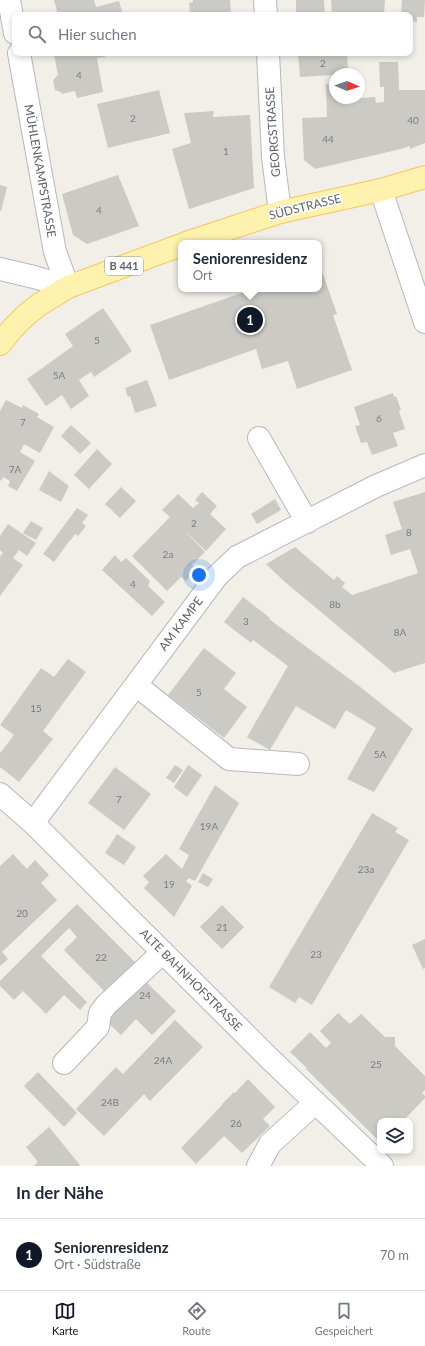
<!DOCTYPE html>
<html lang="de">
<meta charset="utf-8">
<style>
body{margin:0;font-family:Lato,sans-serif;background:#f2f2f3;color:#1f2937}
.controls{position:absolute;right:12px;bottom:12px;display:grid;overflow:hidden;border-radius:8px;box-shadow:0 2px 6px #0003}
.controls button{width:36px;height:36px;display:grid;place-items:center;padding:0;border:0;border-bottom:1px solid #e0e1e3;background:#fff;color:#1f2937;font:20px sans-serif}
.compass{position:absolute;left:329px;top:68px;width:36px;height:36px;border-radius:50%;background:#fff;box-shadow:0 2px 6px #0003;rotate:92deg}
.you{position:absolute;left:199px;top:575px;width:14px;height:14px;margin:-10px;border:3px solid #fff;border-radius:50%;background:#1a73e8;box-shadow:0 0 0 6px #1a73e833}
.badge{display:grid;place-items:center;width:26px;height:26px;border-radius:50%;background:#111827;color:#fff;font-size:13px;font-weight:700}
.pin{position:absolute;translate:-50% -50%;border:2px solid #fff;box-shadow:0 1px 4px #0006}
.popup{position:absolute;left:178px;top:240px;width:144px;height:52px;box-sizing:border-box;display:grid;place-content:center;border-radius:8px;background:#fff;filter:drop-shadow(0 1px 3px #0005);font-size:13px;white-space:nowrap;color:#747a83}
.popup b{font-size:15px;color:#1f2937}
.popup::after{content:'';position:absolute;left:50%;top:100%;margin-left:-8px;border:8px solid transparent;border-top-color:#fff}
.list{margin:0;padding:0;list-style:none}
h2{display:flex;justify-content:space-between;align-items:center;height:52px;margin:0;padding:0 16px;font-size:17px}
h2 small{font-size:13px;font-weight:400;color:#747a83}
.list li{display:grid;grid-template-columns:26px 1fr auto;gap:12px;align-items:center;box-sizing:border-box;height:72px;padding:0 16px;border-top:1px solid #e0e1e3}
.list b{display:block;font-size:15px;white-space:nowrap}
.list p{margin:0;font-size:13px;white-space:nowrap;color:#747a83}
.list em{font-size:13px;font-style:normal;color:#747a83}
.icon{flex:none;width:22px;height:22px;fill:none;stroke:currentColor;stroke-width:2;stroke-linecap:round;stroke-linejoin:round}
.map{position:relative;flex:none;width:425px;height:1166px;overflow:hidden}
.search{position:absolute;background:#fff;box-shadow:0 2px 6px #0003;left:12px;right:12px;top:12px;height:44px;display:flex;align-items:center;gap:10px;box-sizing:border-box;padding:0 14px;border-radius:8px;color:#747a83;font-size:15px}
.sheet{height:124px;background:#fff}
nav{display:flex;justify-content:space-around;align-items:center;box-sizing:border-box;height:56px;border-top:1px solid #e0e1e3;background:#fff;font-size:11px;color:#747a83}
nav a{display:grid;justify-items:center;gap:2px}
nav .on{color:#111827}
.map>svg:first-child{display:block}
</style>
<div class="map">
<svg width="425" height="1166" viewBox="0 0 425 1166">
<rect width="100%" height="100%" fill="#f1efe8"/>
<path fill="#cccac5" d="M54 0H94L96 7 119 1 123 15H58Z
M193 0H230L231 15H190L189 3 193 2Z
M296 0H324L325 15H296Z
M331 0H385L384 15H332Z
M402 0H425L424 17H417V22L410 21V15H401Z
M61 53H105V57L97 58 103 92 77 98 75 91 61 94V92L55 90 53 80 58 75 54 54Z
M298 53H347L348 74 300 77Z
M379 62H398L399 90H425V143L410 149V146L401 149 315 169 304 160 302 118 327 117 326 84H335V98L349 99 375 97 376 103 384 102V87H380Z
M159 90 170 133 108 148 97 104Z
M214 111 213 117 250 115 254 188 189 209 172 149 191 143 184 113Z
M118 175 139 226 87 244 73 235 62 194Z
M0 185 7 187 1 211H0Z
M319 263 337 314 333 315 352 370 297 389 288 361 262 369 256 349 169 380 150 325 253 289H319Z
M103 308 132 351 94 377 91 372 79 380 89 396 71 409 62 395 46 406 27 379 73 346 65 334Z
M147 380 157 406 135 413 130 396 128 397 125 388Z
M393 393 394 397 396 396 401 410 399 411 405 429 393 433 398 446 372 455 367 442 361 443 355 426 360 425 354 407Z
M6 400 22 408 23 405 39 414 37 417 54 427 40 453 24 444 20 452 35 461 17 491 8 486 10 481 3 477 1 481 0 480V411Z
M71 425 91 443 80 454 61 436Z
M97 449 112 464 89 489 74 475Z
M49 471 69 486 61 502 39 490Z
M121 487 136 501 120 518 105 504Z
M202 492 217 506 210 514 226 529 206 551 184 530 205 552 192 565 197 569 186 581 181 577 167 591 132 556 170 517 162 510 178 494 193 508 199 503 195 500Z
M425 492V663L394 673 285 582 266 564 295 547 334 580 337 576 345 583 342 587 352 595 418 573 410 549 391 555 385 535 402 529 393 502Z
M275 499 281 510 257 524 251 514Z
M77 508 88 515 82 523 86 526 78 536 75 534 71 540H70L54 562 43 554Z
M31 521 43 528 36 540 23 533Z
M8 524 36 543 27 556 19 550 13 558 23 565 0 596V557L3 553 0 550V536Z
M115 555 121 562 126 558 150 581 148 586 165 602 152 616 102 570Z
M243 597 270 618 269 619 359 686 413 729 374 792 347 779 376 728 346 710 335 729 296 706 270 750 247 737 288 666 253 640 251 643 224 622Z
M204 648 236 673 224 689 247 707 224 738 168 695Z
M68 659 86 672 43 731 53 739 19 782 0 767V753L14 735 0 725 41 668 54 677Z
M175 765 183 770 174 783 166 778Z
M188 765 202 775 187 797 174 787Z
M115 767 151 794 124 830 88 803Z
M215 785 239 803 195 881 189 878 186 881 192 886 174 917 144 888 149 882 143 876 166 854 182 869 189 855 179 849Z
M372 813 398 828 395 832 409 840 312 1005 299 997 295 1003 269 987Z
M117 834 136 847 124 865 105 853Z
M13 854 27 869 35 860 49 875 41 883 57 900 2 952 8 959 0 966V866Z
M203 873 213 879 208 887 198 882Z
M77 904 138 965 108 995 64 950 77 937 69 928 41 956 87 1002 80 1010 64 995 46 1014 23 991 14 1000 0 986V981Z
M222 905 244 927 222 949 200 927Z
M425 939V968L423 969 412 945Z
M144 980 176 1011 152 1035 136 1019 121 1035 105 1020Z
M338 1013 350 1024 361 1014 385 1037H395V1046L425 1076V1090L422 1093 425 1096V1098L403 1121H380V1142L306 1069 307 1068 290 1052 310 1032 326 1048 331 1043 320 1031Z
M175 1020 203 1047 150 1101 144 1094 104 1136 76 1109 116 1067 123 1074Z
M38 1072 77 1113 64 1127 24 1086Z
M248 1079 275 1107 263 1119 270 1126 242 1153 224 1136 196 1164 181 1148 222 1105V1104L234 1092 235 1093Z
M49 1127 80 1165 79 1166H34L38 1162 26 1147Z"/>
<g fill="none" stroke-linecap="round" stroke-linejoin="round">
<g stroke="#b5b8bc" stroke-width="24">
<path id="minor" d="M9 0 15 33
M265 0 266 15
M19 53 55 252 68 287
M268 53 273 157 280 212
M381 190 425 322
M0 269 34 277 68 287
M259 438 307 522
M136 685 229 759 298 764
M0 794 33 823 270 1059 382 1166
M33 823 217 576 237 557 376 486 425 465
M64 1063 98 1027 100 1013 106 1005 163 952
M258 1166 270 1144 315 1103"/>
</g>
<g stroke="#f2c960" stroke-width="24">
<path id="major" d="M186 243 280 212 381 190 425 177
M0 344 13 328 26 315 40 304 68 287 181 245"/>
</g>
<use href="#minor" stroke="#fff" stroke-width="22"/>
<use href="#major" stroke="#fff2af" stroke-width="22"/>
</g>
<g text-anchor="middle" stroke-width="3" stroke-linejoin="round" paint-order="stroke">
<g font-size="10" fill="#7a7d7f">
<text x="323" y="67">2</text>
<text x="79" y="79">4</text>
<text x="133" y="122">2</text>
<text x="413" y="124">40</text>
<text x="328" y="143">44</text>
<text x="226" y="155">1</text>
<text x="99" y="214">4</text>
<text x="97" y="344">5</text>
<text x="59" y="379">5A</text>
<text x="379" y="422">6</text>
<text x="23" y="426">7</text>
<text x="15" y="473">7A</text>
<text x="194" y="527">2</text>
<text x="409" y="536">8</text>
<text x="168" y="558">2a</text>
<text x="133" y="588">4</text>
<text x="335" y="608">8b</text>
<text x="246" y="625">3</text>
<text x="400" y="636">8A</text>
<text x="199" y="696">5</text>
<text x="36" y="712">15</text>
<text x="380" y="758">5A</text>
<text x="119" y="803">7</text>
<text x="209" y="830">19A</text>
<text x="366" y="873">23a</text>
<text x="169" y="888">19</text>
<text x="22" y="917">20</text>
<text x="222" y="931">21</text>
<text x="316" y="958">23</text>
<text x="101" y="961">22</text>
<text x="145" y="999">24</text>
<text x="163" y="1064">24A</text>
<text x="376" y="1068">25</text>
<text x="110" y="1106">24B</text>
<text x="236" y="1127">26</text>
</g>
<rect fill="#fff" stroke="#8f9295" stroke-width="1" x="105" y="257" width="38" height="18" rx="3"/>
<g font-size="11" font-weight="bold" fill="#5f6368">
<text x="124" y="270">B 441</text>
</g>
<g font-size="12" fill="#5f6368" stroke="#fff">
<text transform="translate(273 132) rotate(-94)" y="4">GEORGSTRASSE</text>
<text transform="translate(40 171) rotate(80)" y="4">MÜHLENKAMPSTRASSE</text>
<text transform="translate(305 207) rotate(-14)" y="4">SÜDSTRASSE</text>
<text transform="translate(181 624) rotate(-53)" y="4">AM KAMPE</text>
<text transform="translate(191 980) rotate(45)" y="4">ALTE BAHNHOFSTRASSE</text>
</g>
</g>
</svg>
<div class="controls">
<button><svg class="icon" aria-label="layers" viewBox="0 0 24 24"><path d="M12 4l9 5-9 5-9-5zM3 14l9 5 9-5"/></svg></button>
</div>
<svg class="compass" viewBox="-18 -18 36 36"><path d="M0-13l5 13h-10z" fill="#e53935"/><path d="M0 13l5-13h-10z" fill="#747a83"/></svg>
<div class="you"></div>
<div class="pin badge" style="left:250px;top:320px">1</div>
<div class="popup"><b>Seniorenresidenz</b>Ort</div>
<div class="search"><svg class="icon" aria-label="search" viewBox="0 0 24 24"><circle cx="10" cy="10" r="6"/><path d="M15 15l6 6"/></svg>Hier suchen</div>
</div>
<section class="sheet">
<h2>In der Nähe<small></small></h2>
<ul class="list">
<li><span class="badge">1</span><div><b>Seniorenresidenz</b><p>Ort · Südstraße</p></div><em>70 m</em></li>
</ul>
</section>
<nav>
<a class="on"><svg class="icon" aria-label="map" viewBox="0 0 24 24"><path d="M3 6l6-2 6 2 6-2v14l-6 2-6-2-6 2zM9 4v14M15 6v14"/></svg>Karte</a>
<a><svg class="icon" aria-label="directions" viewBox="0 0 24 24"><path d="M12 3l9 9-9 9-9-9zM9 14v-3h6M13 9l2 2-2 2"/></svg>Route</a>
<a><svg class="icon" aria-label="saved" viewBox="0 0 24 24"><path d="M7 4h10v16l-5-4-5 4z"/></svg>Gespeichert</a>
</nav>
